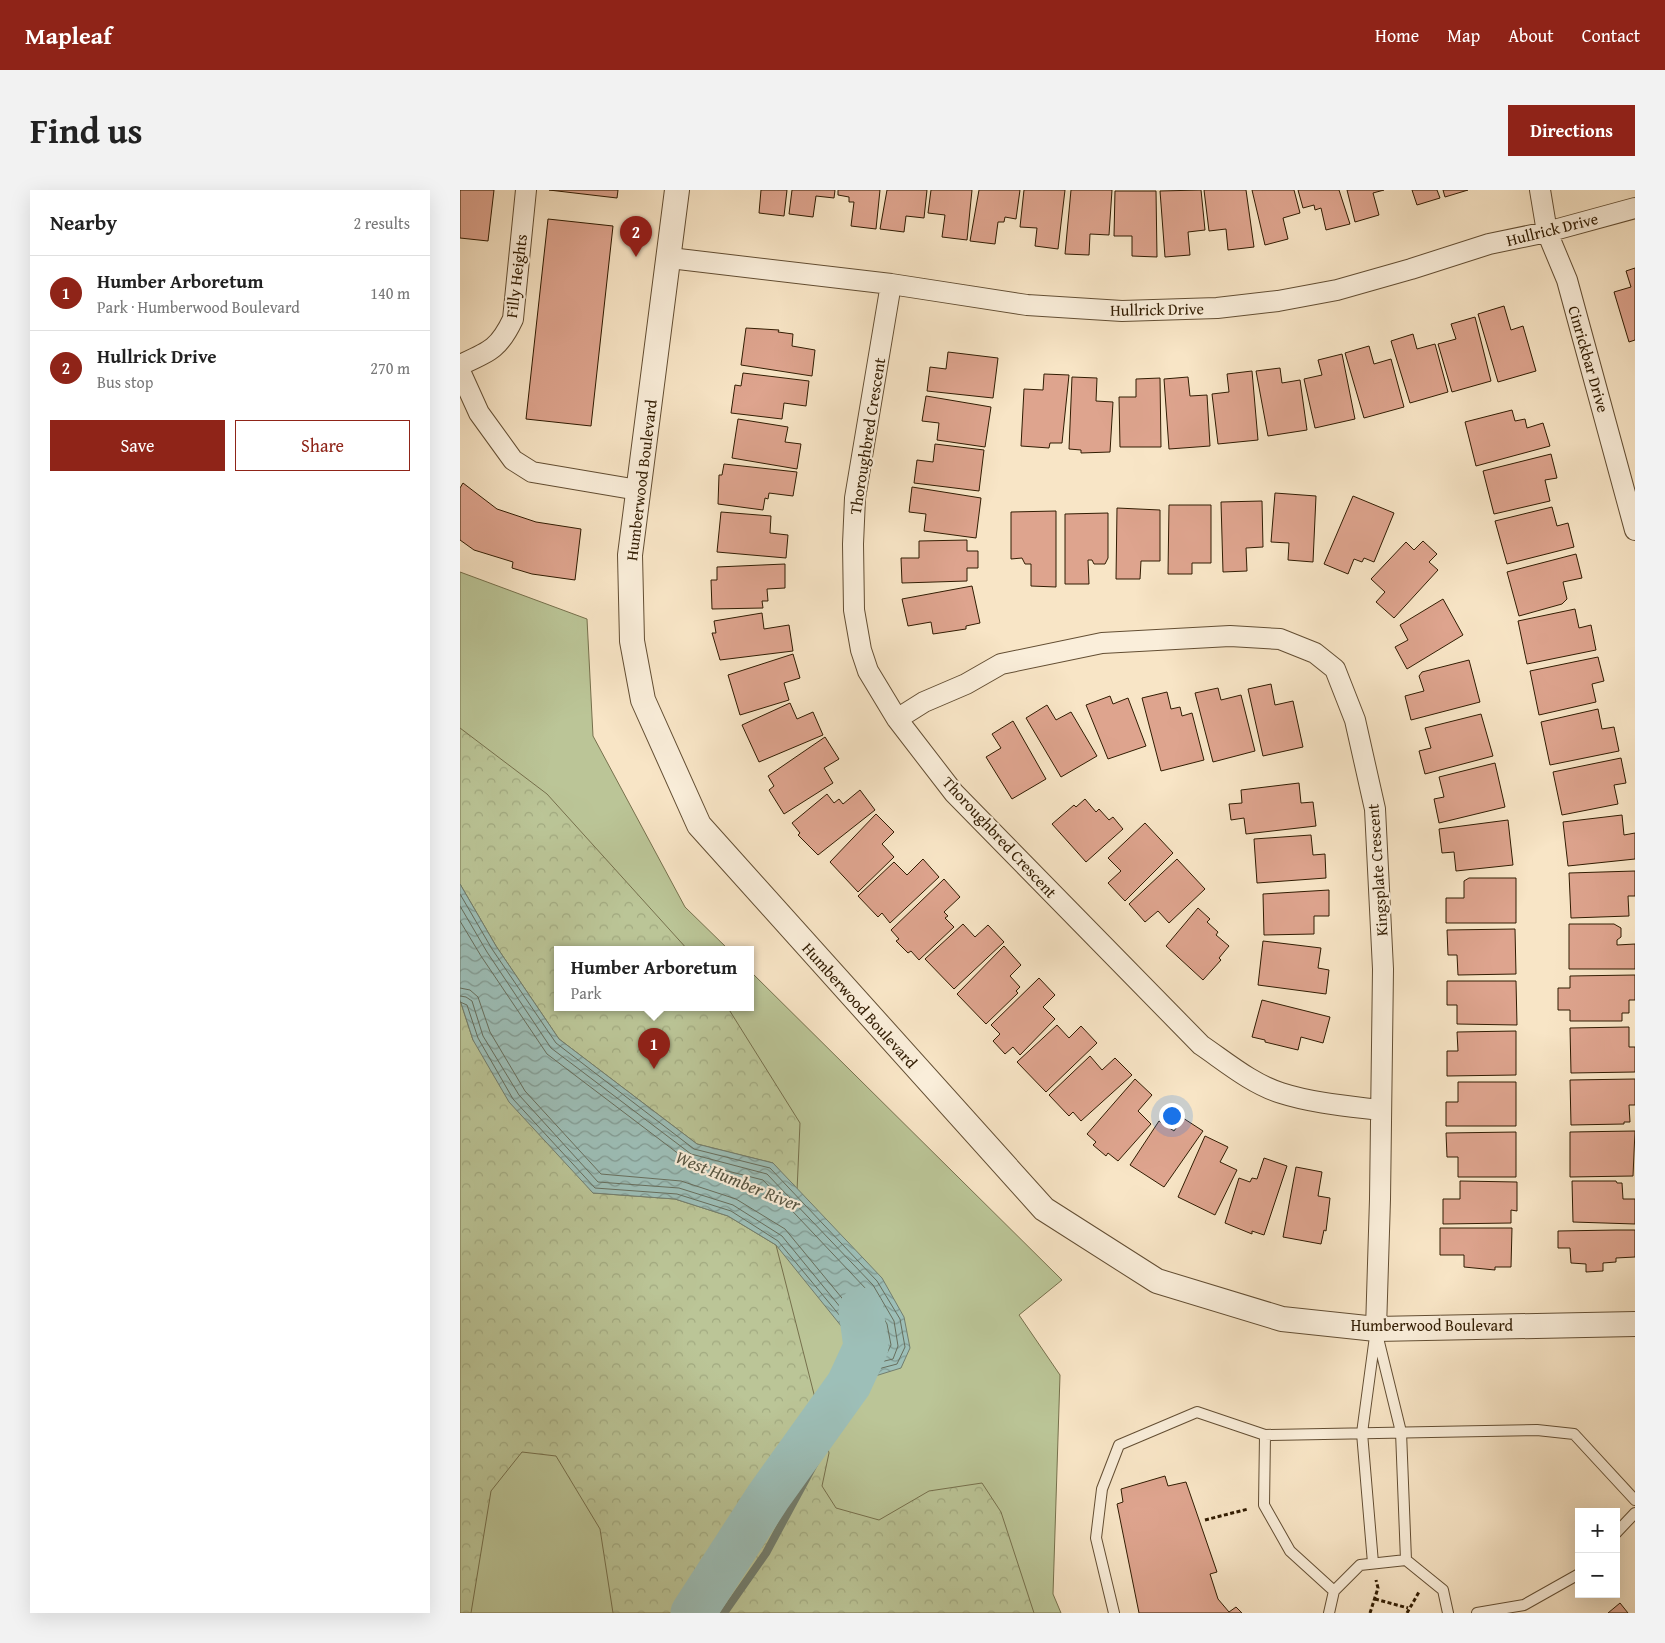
<!DOCTYPE html>
<meta charset="utf-8">
<style>
body{margin:0;font-family:"Gentium Book Plus",serif;background:#f2f2f2;color:#222}
.controls{position:absolute;right:15px;bottom:15px;display:grid;overflow:hidden;border-radius:0px;box-shadow:0 5px 20px #0002}
.controls button{width:45px;height:45px;display:grid;place-items:center;padding:0;border:0;border-bottom:1px solid #e0e0e0;background:#fff;color:#222;font:25px sans-serif}
.you{position:absolute;left:711px;top:925px;width:18px;height:18px;margin:-12px;border:4px solid #fff;border-radius:50%;background:#1a73e8;box-shadow:0 0 0 8px #1a73e833}
.badge{display:grid;place-items:center;width:32px;height:32px;border-radius:50%;background:#8f2418;color:#fff;font-size:16px;font-weight:700}
.pin{position:absolute;translate:-50% -41px;filter:drop-shadow(0 1px 2px #0008)}
.pin::after{content:'';position:absolute;top:26px;width:18px;height:15px;background:inherit;clip-path:polygon(0 0,100% 0,50% 100%)}
.popup{position:absolute;left:94px;top:756px;width:200px;height:65px;box-sizing:border-box;display:grid;place-content:center;border-radius:0px;background:#fff;filter:drop-shadow(0 1px 4px #0005);font-size:16px;white-space:nowrap;color:#767676}
.popup b{font-size:19px;color:#222}
.popup::after{content:'';position:absolute;left:50%;top:100%;margin-left:-10px;border:10px solid transparent;border-top-color:#fff}
.list{margin:0;padding:0;list-style:none}
h2{display:flex;justify-content:space-between;align-items:center;height:65px;margin:0;padding:0 20px;font-size:21px}
h2 small{font-size:16px;font-weight:400;color:#767676}
.list li{display:grid;grid-template-columns:32px 1fr auto;gap:15px;align-items:center;box-sizing:border-box;height:75px;padding:0 20px;border-top:1px solid #e0e0e0}
.list b{display:block;font-size:19px;white-space:nowrap}
.list p{margin:0;font-size:16px;white-space:nowrap;color:#767676}
.list em{font-size:16px;font-style:normal;color:#767676}
.actions{display:flex;gap:10px;padding:15px 20px}
.actions a{flex:1;padding:11px 0;border:1px solid #8f2418;border-radius:0px;text-align:center;font-size:18px;color:#8f2418}
.actions .main{background:#8f2418;color:#fff}
.map{position:relative;flex:none;width:1175px;height:1423px;overflow:hidden;border-radius:0px}
header{display:flex;align-items:center;gap:30px;box-sizing:border-box;height:70px;padding:0 25px;background:#8f2418;color:#fff}
header strong{font-size:24px}
nav{display:flex;gap:28px;margin-inline-start:auto;font-size:18px}
.intro{display:flex;align-items:center;justify-content:space-between;box-sizing:border-box;height:120px;padding:0 30px}
h1{margin:0;font-size:35px}
.button{padding:12px 22px;border-radius:0px;background:#8f2418;color:#fff;font-size:18px;font-weight:700}
main{display:flex;gap:30px;padding:0 30px}
aside{flex:1;background:#fff;border-radius:0px;box-shadow:0 5px 20px #0002}
.map>svg:first-child{display:block}
</style>
<header>
<strong>Mapleaf</strong>
<nav><a>Home</a><a>Map</a><a>About</a><a>Contact</a></nav>
</header>
<div class="intro"><h1>Find us</h1><a class="button">Directions</a></div>
<main>
<aside>
<h2>Nearby<small>2 results</small></h2>
<ul class="list">
<li><span class="badge">1</span><div><b>Humber Arboretum</b><p>Park · Humberwood Boulevard</p></div><em>140 m</em></li>
<li><span class="badge">2</span><div><b>Hullrick Drive</b><p>Bus stop</p></div><em>270 m</em></li>
</ul>
<div class="actions"><a class="main">Save</a><a>Share</a></div>
</aside>
<div class="map">
<svg width="1175" height="1423" viewBox="0 0 1175 1423">
<defs>
<pattern id="forest-crowns" width="20" height="18" patternUnits="userSpaceOnUse" patternTransform="scale(1.25)"><rect width="20" height="18" fill="#bbc597"/><path d="M2 6a3 3 0 1 1 6 0M12 15a3 3 0 1 1 6 0" fill="none" stroke="#a1a980"/></pattern>
<pattern id="water-waves" width="16" height="10" patternUnits="userSpaceOnUse" patternTransform="scale(1.25)"><rect width="16" height="10" fill="#9dbfb8"/><path d="M0 5q4-4 8 0t8 0" fill="none" stroke="#819a93"/></pattern>
</defs>
<rect width="100%" height="100%" fill="#f8e5c6"/>
<filter id="stains"><feTurbulence type="fractalNoise" baseFrequency=".004" numOctaves="4"/><feColorMatrix values="0 0 0 0 .2 0 0 0 0 .09 0 0 0 0 .02 0 0 0 .5 -.17"/></filter>
<radialGradient id="worn" r=".72"><stop offset=".6" stop-color="#630" stop-opacity="0"/><stop offset="1" stop-color="#630" stop-opacity=".3"/></radialGradient>
<path fill="#bbc597" stroke="#76704c" d="M0 382 127 429 133 546 225 717 269 760H98V818H290V781L602 1090 559 1125 600 1185 593 1404 601 1423H0Z"/>
<path fill="url(#forest-crowns)" stroke="#76704c" d="M0 538 87 604 228 760H98V818H268L340 933 337 1001 313 973 237 954 99 849 36 756 0 694Z
M0 810 13 850 133 1003 215 1009 268 1026 316 1055 369 1263 362 1296 376 1318 419 1330 469 1301 522 1293 541 1322 574 1423H153L140 1339 96 1266 62 1262 31 1301 11 1423H0Z"/>
<path fill="url(#water-waves)" stroke="#727e6f" d="M0 694 36 756 99 849 237 954 313 973 422 1088 444 1127 450 1158 441 1178 399 1191 390 1147 316 1055 268 1026 215 1009 133 1003 49 912 13 850 0 810Z"/>
<g fill="none" stroke-linecap="round" stroke-linejoin="round">
<path stroke="#676e5d" stroke-width="1" d="M0 704 32 759 96 853 234 959 310 978 417 1091 440 1129 445 1157 437 1174 403 1183 395 1144 318 1051 271 1021 217 1004 135 998 53 909 18 848 7 815 0 812
M0 716 27 762 91 858 231 964 307 984 413 1095 434 1131 438 1156 433 1169 408 1175 399 1140 322 1046 273 1015 219 998 138 992 59 905 23 846 12 811 6 807 0 806
M0 731 21 766 87 864 228 971 303 990 407 1100 427 1134 431 1155 427 1163 413 1166 405 1136 325 1039 276 1009 221 991 141 984 65 901 30 842 18 807 10 800 0 798"/>
<path stroke="#727e6f" stroke-width="8" d="M264 1423 306 1363 399 1191"/>
<path stroke="#9dbfb8" stroke-width="45" d="M233 1423 308 1307 389 1194 406 1157 401 1120"/>
</g>
<path fill="#dea48e" stroke="#311c02" d="M0 0H34L28 51 0 48Z
M89 0H158L157 8Z
M301 0H327L324 26 299 23Z
M332 0H375L374 8 356 6 353 27 329 24Z
M378 0H420L416 39 391 36 394 12H389V7L378 5Z
M427 0H467L464 28 446 26 444 42 420 39Z
M471 0H512L507 50 482 47 485 25 468 23Z
M519 0H560L556 29 545 27 544 32H538L535 54 510 51Z
M564 0H605L598 59 575 56 577 38 560 37Z
M611 0H652L649 45 630 44 629 65 605 64Z
M741 0 745 40 728 42 730 65 705 67 700 1Z
M744 0H786L794 57 768 60 766 39 749 41Z
M792 0H834L840 23 823 28 828 49 805 55Z
M838 0H879L890 34 866 40 861 18 855 20 854 15 843 18Z
M887 0H924L913 3 919 25 895 32Z
M952 0H977L980 8 957 15Z
M983 0H1008L985 7Z
M655 1H696L697 67 672 66V46H654Z
M88 29 153 36 131 236 66 229Z
M1175 78V150L1169 152 1154 102 1171 97 1166 81Z
M1044 116 1051 140 1063 136 1076 181 1038 192 1018 124Z
M1015 127 1031 191 992 202 978 154 996 149 991 134Z
M286 138 319 140 318 142 333 144 332 156 355 160 352 186 281 175Z
M953 144 957 159 975 154 988 202 950 213 931 151Z
M909 156 914 174 931 169 944 217 904 228 885 163Z
M488 162 538 168 533 208 467 201 470 177 486 179Z
M882 164 895 229 855 238 844 189 862 185 858 170Z
M820 178 822 193 840 190 847 240 808 246 796 181Z
M792 181 798 250 758 254 752 204 769 202 767 184Z
M283 183 349 191 346 216 324 213 322 229 271 223 275 195 281 196Z
M584 184 609 185 602 253H590L589 258 561 256 564 199 583 200Z
M612 187 637 188 636 211 653 212 650 262 621 263V260L609 259Z
M728 187 730 206 747 205 750 256 709 259 704 189Z
M700 188 701 257H660L659 207H676V189Z
M466 206 531 217 525 257 477 250 479 233 462 231Z
M1052 220 1055 231 1065 229 1067 238 1083 233 1090 256 1016 276 1005 232Z
M278 229 328 237 325 252 341 254 337 279 272 268Z
M475 254 524 260 519 301 454 293 457 270 473 272Z
M1091 264 1097 288 1085 290 1090 311 1034 324 1023 281Z
M264 274 337 282 333 306 309 303 308 309 305 308 303 320 258 314 259 285H262Z
M3 293 37 319 76 332 121 339 115 390 72 384 52 378 53 372 14 360 0 350V298Z
M452 297 521 308 516 348 464 341 466 324 449 322Z
M815 303 856 306 853 372 828 370 829 353 811 352Z
M893 306 934 323 914 372 904 368 902 372 894 369 888 384 864 374Z
M802 311 803 357 786 358 787 381 763 382 761 312Z
M709 315H751V373H732V384H708Z
M1092 317 1097 336 1108 333 1114 357 1047 374 1035 331Z
M657 318 700 320V371H681L680 389H656Z
M596 321V397L571 396V374H565L562 368 551 369V322Z
M261 322 311 326 310 343 328 345 326 368 257 362Z
M648 323V368L645 374H634L632 370H628L629 394H605V324Z
M507 350V361H518V378H507V391L442 393 441 368H459V351Z
M963 351 977 364 969 372 978 380 934 428 916 412 925 402 911 389 946 352 954 360Z
M1116 364 1122 388 1103 392 1107 409 1102 414 1059 426 1047 382Z
M325 374V398L307 399 308 411H302L303 418 252 419 251 390H257V377Z
M512 396 520 433 506 436V439L473 444 471 432 448 436 442 409Z
M983 409 1003 445 947 479 935 457 948 450 940 435Z
M1115 419 1119 438 1131 435 1136 460 1067 474 1058 431Z
M302 423 304 439 329 435 333 461 260 470 252 443H256L254 431Z
M333 464 340 488 324 493 329 510 280 525 268 485Z
M1138 467 1144 491 1132 494 1136 512 1079 525 1070 481Z
M1009 470 1020 512 951 530 945 506 964 501 959 486 962 482Z
M811 494 815 515 833 511 843 557 803 566 788 499Z
M758 498 761 510 781 505 795 561 753 572 735 503Z
M707 502 711 519 720 517 722 526 732 523 744 570 701 581 682 508Z
M650 506 653 514 668 508 686 556 648 569 626 515Z
M330 513 337 529 353 522 363 545 299 572 282 535Z
M587 515 596 530 611 522 637 566 601 587 566 528Z
M1138 519 1142 539 1154 537 1159 561 1090 575 1081 532Z
M1021 524 1033 566 965 584 959 561 971 558 965 538Z
M553 531 586 589 552 609 526 567 541 558 532 544Z
M365 547 379 569 364 578 373 593 324 624 309 600 314 596 308 586Z
M1161 568 1166 593 1154 595 1158 614 1102 625 1093 582Z
M1035 573 1045 617 979 633 974 609 984 607 979 587Z
M839 593 841 613 853 612 856 636 786 644 784 628 771 630 769 614 782 613 781 600Z
M400 600 415 620 358 665 338 645 340 643 332 633 367 604 374 613 379 609 383 614Z
M625 609 636 622 639 619 649 630 653 627 663 639 626 672 592 634 614 615 616 617Z
M416 624 434 642 422 654 434 667 398 702 370 672Z
M1162 625 1164 645 1175 643V669L1108 676 1103 632Z
M1048 630 1053 675 996 681 994 662 982 663 979 639Z
M685 633 713 663 665 711 648 693 661 681 648 668Z
M851 645 853 665 865 664 866 688 797 693 794 649Z
M463 669 479 687 430 733 422 723 418 727 398 706 434 672 447 685Z
M717 669 745 699 709 733 698 721 685 732 669 714Z
M1175 681V706H1168L1169 726 1111 728 1109 683Z
M1009 688H1056V733H986V708H1004V691Z
M484 689 500 707 484 722 488 726 485 728 494 737 459 770 451 761 448 763 436 751 439 749 431 740Z
M869 700V726H854V744L804 745 803 704Z
M738 718 750 729 747 732 758 742 756 745 769 756 759 768 761 770 743 790 706 756Z
M503 734 515 747 528 735 544 752 494 799 465 769Z
M1109 734H1154L1161 738V747L1157 750V755L1175 754V779H1109Z
M1055 739 1056 784 998 785 997 765H988L987 740Z
M803 751 861 758 858 778 869 780 866 804 798 795Z
M544 756 561 775 550 786 560 797 556 801 558 803 526 834 497 804Z
M1175 785V810H1169V823H1162V831H1110V820H1098V798H1110V786Z
M579 788 595 805 583 817 595 829 560 865 553 857 545 864 533 851 540 844 531 835Z
M987 791H1056L1057 835 997 834V815H987Z
M802 810 870 827 863 853 841 847 838 860 805 852V850L792 847Z
M597 835 609 848 621 836 637 853 586 902 557 872Z
M1169 837V857H1175V882L1111 883 1110 838Z
M1056 841V885L987 886V861H998L997 842Z
M630 866 642 880 655 868 672 885 621 931 613 922 609 926 589 905Z
M675 889 692 905 678 921 691 934 658 971 648 963 646 966 633 955 636 952 627 944Z
M1175 889V915H1169L1170 932H1164V934L1111 935 1110 890Z
M998 892H1056V936H986V912H998Z
M723 928 743 941 704 997 670 975 699 931 714 941Z
M1175 941 1173 986 1110 987V942Z
M1056 942V987H998V967H987L986 943Z
M745 946 768 957 760 972 777 980 755 1025 718 1007Z
M804 968 827 976 804 1045 792 1041V1044L765 1033 779 988 790 992 792 988 797 989Z
M836 977 862 982 858 1006 870 1008 866 1041 864 1040 861 1054 823 1047Z
M1000 991 1057 992V1021L1051 1020V1033L983 1034V1009H1000Z
M1112 991H1156L1157 993H1162L1163 1009H1175V1034L1113 1032Z
M980 1038H1052L1051 1077H1035V1080L1004 1077V1065H980Z
M1156 1040H1175V1067L1156 1068V1072L1143 1073V1081L1126 1082V1074L1111 1073 1110 1058H1098V1041Z
M705 1286 708 1296 726 1292 757 1382 750 1384 758 1409 769 1422 776 1417 782 1423H679L657 1314 663 1312 661 1299Z
M1160 1413 1168 1423H1148Z"/>
<g fill="none" stroke-linecap="round" stroke-linejoin="round">
<g stroke="#634e33" stroke-width="12">
<path id="service" d="M917 1144 941 1242 946 1370
M805 1245 804 1315 830 1361 874 1401
M1156 1343 1175 1323
M913 1373 902 1243 916 1139
M654 1423 636 1348 642 1299 659 1255 737 1222 805 1245 1077 1240 1114 1244 1175 1310
M869 1423 874 1401 900 1375 946 1370 983 1400 988 1423
M1017 1423 1064 1415 1119 1384"/>
</g>
<g stroke="#634e33" stroke-width="22">
<path id="minor" d="M1080 0 1087 42 1107 90 1175 340
M210 68 431 94 567 115 662 121 757 118 818 111 877 100 951 79 1029 54 1087 42 1175 18
M431 94 395 308 393 354 394 420 401 460 408 481 437 529 494 603 741 855C766 872 792 894 821 903 852 913 887 916 920 920
M0 175C29 162 39 159 53 129L66 0
M0 181 19 223 53 270 72 282 178 300
M437 529 464 512 506 494 541 474 642 453 770 446 820 449 855 463 875 479 895 530 915 619 923 779 920 1009 916 1139"/>
</g>
<g stroke="#634e33" stroke-width="26">
<path id="tertiary" d="M217 0 170 365 172 451 183 510 239 635 584 1019 697 1091 822 1129 916 1139 1175 1134"/>
</g>
<path stroke="#311c02" stroke-width="3" stroke-dasharray="4 2.5" stroke-linecap="butt" d="M745 1330 788 1319
M915 1409 948 1418
M910 1423 918 1398 916 1390
M947 1423 959 1402"/>
<use href="#service" stroke="#faeeda" stroke-width="10"/>
<use href="#minor" stroke="#faeeda" stroke-width="20"/>
<use href="#tertiary" stroke="#faeeda" stroke-width="24"/>
</g>
<g text-anchor="middle" stroke-width="4.5" stroke-linejoin="round" paint-order="stroke">
<g font-size="16" fill="#311c02" stroke="#faeeda">
<text transform="translate(1092 39) rotate(-14)" y="6">Hullrick Drive</text>
<text transform="translate(56 86) rotate(-83)" y="6">Filly Heights</text>
<text transform="translate(697 119) rotate(-1)" y="6">Hullrick Drive</text>
<text transform="translate(1129 169) rotate(74)" y="6">Cinrickbar Drive</text>
<text transform="translate(407 246) rotate(-81)" y="6">Thoroughbred Crescent</text>
<text transform="translate(181 290) rotate(-83)" y="6">Humberwood Boulevard</text>
<text transform="translate(540 647) rotate(47)" y="6">Thoroughbred Crescent</text>
<text transform="translate(917 680) rotate(-94)" y="6">Kingsplate Crescent</text>
<text transform="translate(400 815) rotate(48)" y="6">Humberwood Boulevard</text>
<text x="972" y="1141">Humberwood Boulevard</text>
</g>
<g font-size="18" font-style="italic" fill="#575542" stroke="#faeeda">
<text transform="translate(278 991) rotate(22)" y="6">West Humber River</text>
</g>
</g>
<rect width="100%" height="100%" filter="url(#stains)"/>
<rect width="100%" height="100%" fill="url(#worn)"/>
</svg>
<div class="controls">
<button>+</button>
<button>−</button>
</div>
<div class="you"></div>
<div class="pin badge" style="left:194px;top:879px">1</div>
<div class="popup"><b>Humber Arboretum</b>Park</div>
<div class="pin badge" style="left:176px;top:67px">2</div>
</div>
</main>
